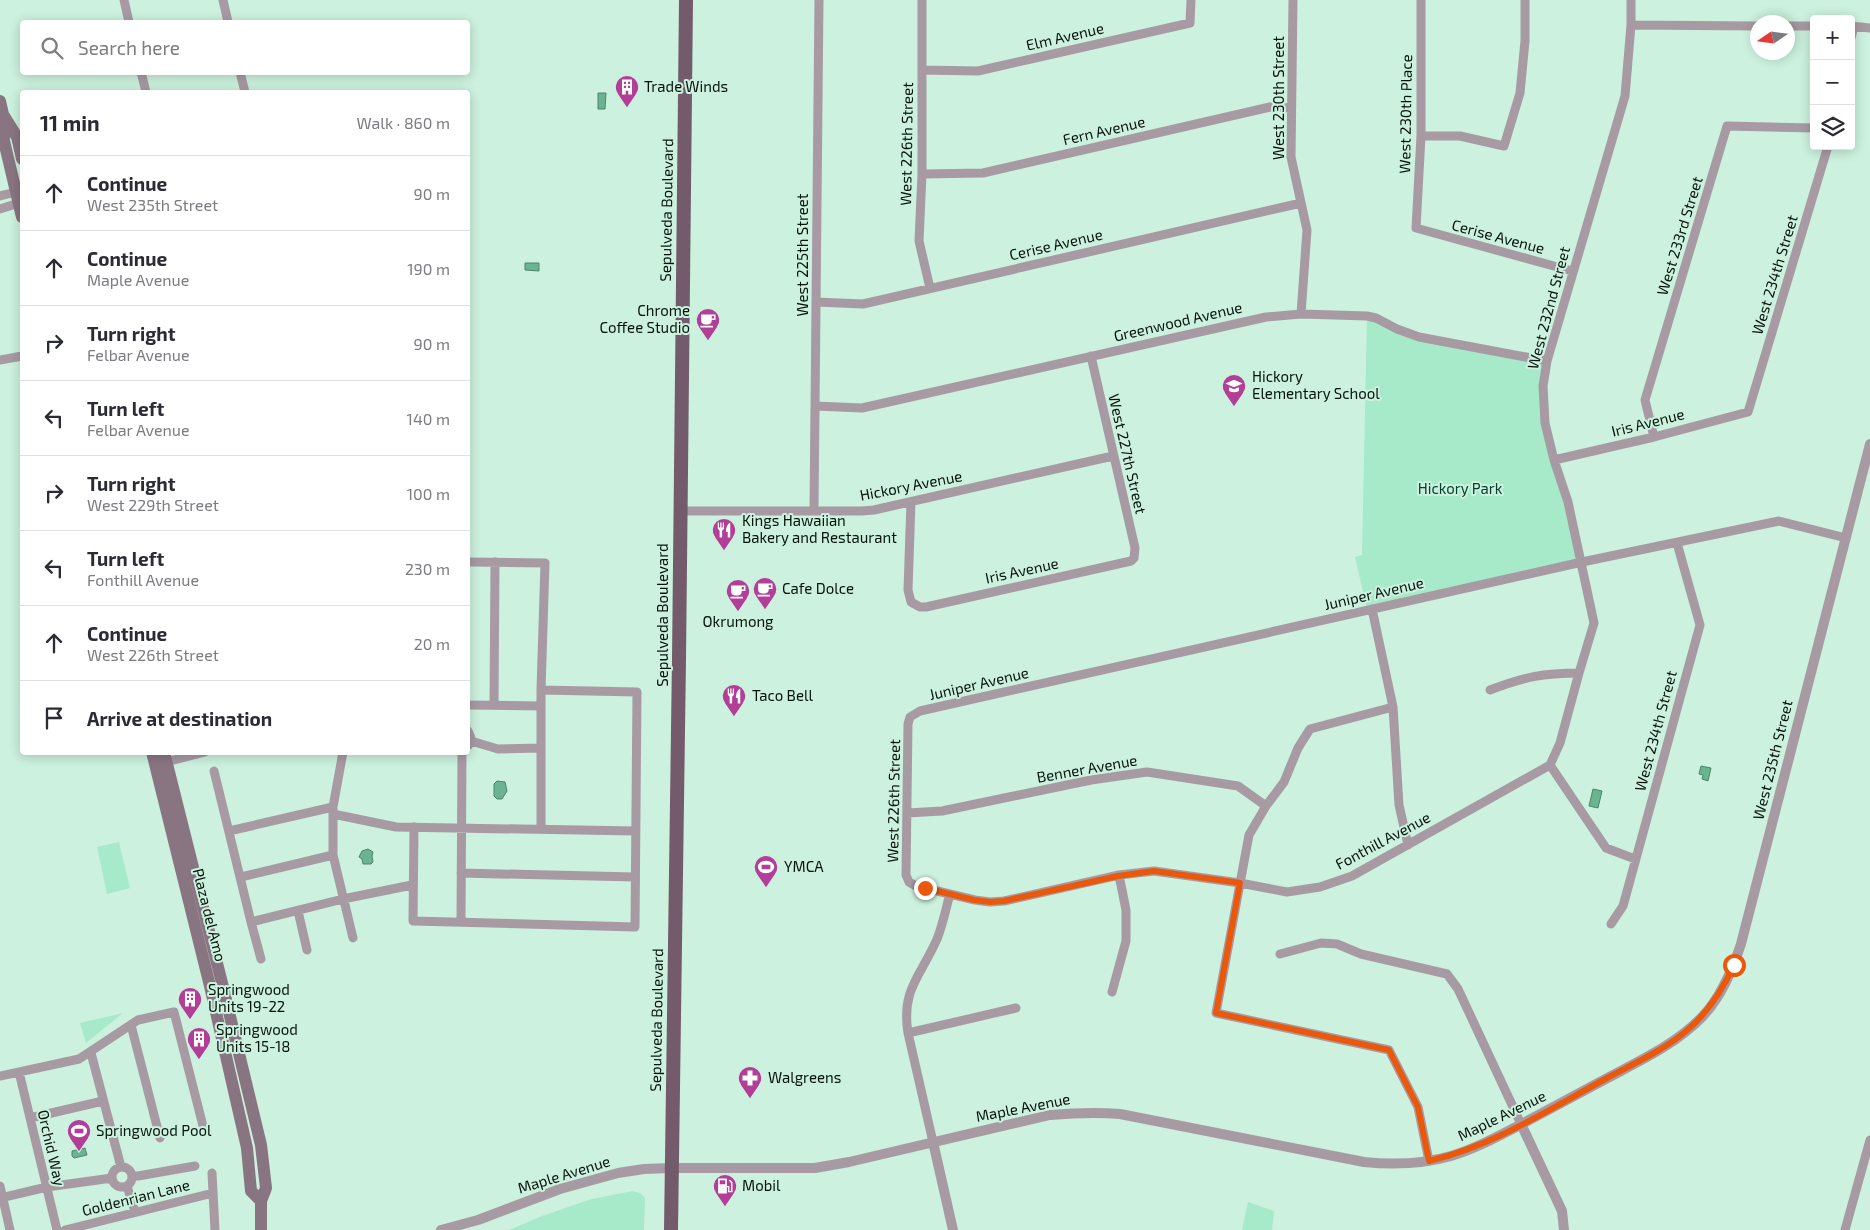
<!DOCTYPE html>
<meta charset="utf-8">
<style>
body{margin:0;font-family:"Exo 2",sans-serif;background:#f7f7f7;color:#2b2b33}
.controls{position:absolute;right:15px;top:15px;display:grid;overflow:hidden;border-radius:5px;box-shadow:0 2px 12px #0003}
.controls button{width:45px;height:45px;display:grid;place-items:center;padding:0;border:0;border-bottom:1px solid #e1e1e2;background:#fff;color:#2b2b33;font:25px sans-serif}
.compass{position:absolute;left:1750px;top:15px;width:45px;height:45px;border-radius:50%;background:#fff;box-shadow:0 2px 12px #0003;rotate:257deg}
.stop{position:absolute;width:15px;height:15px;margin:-11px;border:4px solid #ea580c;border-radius:50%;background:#fff}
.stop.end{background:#ea580c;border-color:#fff;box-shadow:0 1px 5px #0008}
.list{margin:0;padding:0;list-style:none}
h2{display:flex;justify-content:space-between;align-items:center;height:65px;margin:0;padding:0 20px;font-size:21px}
h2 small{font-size:16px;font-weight:400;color:#7c7c81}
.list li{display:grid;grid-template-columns:32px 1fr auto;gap:15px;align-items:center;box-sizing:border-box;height:75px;padding:0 20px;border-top:1px solid #e1e1e2}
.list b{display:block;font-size:19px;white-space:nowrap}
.list p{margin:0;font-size:16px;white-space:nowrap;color:#7c7c81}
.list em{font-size:16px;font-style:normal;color:#7c7c81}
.icon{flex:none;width:28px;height:28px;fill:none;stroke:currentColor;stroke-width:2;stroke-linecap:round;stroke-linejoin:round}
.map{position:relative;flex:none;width:1870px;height:1230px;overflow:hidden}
.search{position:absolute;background:#fff;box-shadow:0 2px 12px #0003;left:20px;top:20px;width:450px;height:55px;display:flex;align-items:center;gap:12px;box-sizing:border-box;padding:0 18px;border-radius:5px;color:#7c7c81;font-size:19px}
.panel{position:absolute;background:#fff;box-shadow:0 2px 12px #0003;left:20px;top:90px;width:450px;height:665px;border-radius:5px}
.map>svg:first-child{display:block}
</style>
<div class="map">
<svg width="1870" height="1230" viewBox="0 0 1870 1230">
<rect width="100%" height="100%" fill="#ccf1de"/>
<path fill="#a6eac9" d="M1367 317 1398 330 1545 362 1542 405 1580 562 1367 609 1355 557 1362 555Z
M119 842 130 888 107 894 97 847Z
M123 1013 86 1043 80 1023Z
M632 1191 640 1193 645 1198 644 1230H509L542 1216 592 1199Z
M1248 1202 1274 1211 1272 1230H1242Z"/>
<path fill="#6bb492" stroke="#4d846a" d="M598 93H606L605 109H598Z
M525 263H539V271L525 270Z
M1701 766 1711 768 1708 781 1702 779 1703 775 1699 774Z
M497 781 505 782 507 791 502 799H497L494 796V784Z
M1593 789 1602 791 1598 808 1589 806Z
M368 849 373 852 372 856 373 862 371 864H363L362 859 359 857 362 851Z
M85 1148 87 1155 74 1158 72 1156V1151Z"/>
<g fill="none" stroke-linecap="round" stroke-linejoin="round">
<path stroke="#a89aa3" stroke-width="9" d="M124 0 129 22
M223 0 228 22
M922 0V174L919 241 930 288
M1293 0 1291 157 1307 230 1301 314
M1421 0V136L1416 228 1572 271
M1631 25 1758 26
M1788 26H1814
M1851 26 1870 28
M1851 38 1854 26
M922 70 978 71 1190 23 1191 0
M141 72 146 92
M240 72 245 92
M1421 136H1460L1504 146 1520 93 1525 41V0
M922 174 983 173 1270 107 1291 108
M0 196 16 192
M0 209 19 203
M816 302 863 304 1301 203
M0 360 22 356
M815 406 862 408 1266 317 1301 314 1367 316 1376 318 1397 329 1419 337 1547 361
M1654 437 1645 400 1727 126 1814 128
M1554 460 1654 437 1748 412 1828 146
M911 502 908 590 911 602 920 607H926L1131 561 1134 558 1135 548 1091 356
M814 510 819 0
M680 511H862L874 510 1113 456
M468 562 545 563 541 690V829
M1372 609 1393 707 1399 805 1408 845
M1490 690C1524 677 1543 673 1579 673
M468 705 541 706
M494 705 495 562
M1393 707 1310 729 1298 748 1284 782 1266 806 1249 835 1216 1013 1389 1050 1418 1107 1429 1161
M468 731 471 738 468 746
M471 741 498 749 541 748
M343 752 333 807V855L353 938
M166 762 205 752
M1550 765 1352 876 1320 887 1287 892 1240 883 1154 871 1119 875 1004 901 990 902 975 900 916 886 909 882 906 875 908 724 910 717 920 711 1582 562 1779 521 1846 538
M1550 765 1560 743 1579 673 1594 623 1568 502 1554 460 1545 423 1543 386 1547 361 1625 96 1631 25V0
M1550 765 1606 848 1635 859
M214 771 251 922 343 899 412 885
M907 813 942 811 1091 780 1147 772 1238 786 1266 806
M333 814 396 827 636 831
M414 827 413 921 635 927 637 692 541 690
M229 831 333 807
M461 873 635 877
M241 877 333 855
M298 911 307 950
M251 922 261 959
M461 922 462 752
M1611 924 1623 906 1700 625 1677 543
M1280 954 1321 943 1337 944 1361 954 1447 974 1458 989 1521 1124
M1112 992 1126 941V910L1119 875
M131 1025 160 1138
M908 1033 1016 1008
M91 1053 121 1167
M19 1072 57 1230
M0 1076 79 1059 138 1020 174 1012 203 1126
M30 1118 103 1101
M933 1142 908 1033C901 989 921 976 937 939 943 924 946 908 950 894
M112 1177a10 10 0 1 1 20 0a10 10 0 1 1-20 0Z
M212 1173 215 1230
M132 1176H138L195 1166
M0 1186 10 1230
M127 1186 135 1212
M0 1198 47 1187 112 1178
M65 1230 213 1193
M1845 1230 1870 1140"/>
<path stroke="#a89aa3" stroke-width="10" d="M1521 1124 1562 1211 1564 1230
M933 1142 953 1230
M441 1230 478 1220 560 1189 618 1173 644 1169 671 1168H815L849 1162 1050 1115C1073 1113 1096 1112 1120 1114L1364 1162C1393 1165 1423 1164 1451 1156 1474 1149 1495 1138 1516 1127 1544 1112 1572 1097 1600 1082 1635 1063 1674 1046 1702 1017 1721 997 1732 971 1741 944L1870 444"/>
<path stroke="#897582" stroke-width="12" d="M0 101 3 114 4 141 22 217
M4 116 17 137 22 159
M152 752 210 986 247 1148 251 1191 261 1201
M164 752 222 983 261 1145 266 1188 261 1201V1230"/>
<path stroke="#735b6b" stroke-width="14" d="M671 1230 679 659 686 0"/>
</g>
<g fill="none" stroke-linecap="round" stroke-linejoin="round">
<path stroke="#ea580c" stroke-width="6" d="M925 888 974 900 990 902 1004 901 1118 876 1154 871 1240 883 1216 1013 1389 1050 1418 1107 1429 1161C1493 1146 1550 1109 1607 1078 1633 1064 1662 1051 1685 1032 1707 1014 1722 991 1734 965"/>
</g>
<defs>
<g id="building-pin" transform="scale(1.25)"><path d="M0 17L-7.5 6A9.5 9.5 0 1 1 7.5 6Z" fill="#b23e97" stroke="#ccf1de"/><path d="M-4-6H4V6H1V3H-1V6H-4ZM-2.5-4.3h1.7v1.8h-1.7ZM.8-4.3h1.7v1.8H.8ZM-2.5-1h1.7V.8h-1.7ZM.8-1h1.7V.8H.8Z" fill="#fff"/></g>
<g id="cafe-pin" transform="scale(1.25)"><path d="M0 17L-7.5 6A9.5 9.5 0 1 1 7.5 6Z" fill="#b23e97" stroke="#ccf1de"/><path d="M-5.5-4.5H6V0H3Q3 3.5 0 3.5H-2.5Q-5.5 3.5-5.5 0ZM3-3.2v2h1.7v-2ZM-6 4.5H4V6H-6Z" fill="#fff"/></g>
<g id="school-pin" transform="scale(1.25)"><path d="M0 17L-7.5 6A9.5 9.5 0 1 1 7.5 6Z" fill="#b23e97" stroke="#ccf1de"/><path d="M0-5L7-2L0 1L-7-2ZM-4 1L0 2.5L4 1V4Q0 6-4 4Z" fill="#fff"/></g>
<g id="restaurant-pin" transform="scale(1.25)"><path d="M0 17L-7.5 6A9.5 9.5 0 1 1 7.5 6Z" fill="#b23e97" stroke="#ccf1de"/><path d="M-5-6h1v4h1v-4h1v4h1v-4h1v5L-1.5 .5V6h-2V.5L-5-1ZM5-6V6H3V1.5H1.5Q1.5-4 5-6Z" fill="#fff"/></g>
<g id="stadium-pin" transform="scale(1.25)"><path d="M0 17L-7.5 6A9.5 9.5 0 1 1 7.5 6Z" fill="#b23e97" stroke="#ccf1de"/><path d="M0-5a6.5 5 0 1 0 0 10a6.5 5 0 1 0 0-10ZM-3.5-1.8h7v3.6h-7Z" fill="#fff"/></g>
<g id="pharmacy-pin" transform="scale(1.25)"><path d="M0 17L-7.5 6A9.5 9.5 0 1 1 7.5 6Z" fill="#b23e97" stroke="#ccf1de"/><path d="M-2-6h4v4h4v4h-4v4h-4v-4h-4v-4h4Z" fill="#fff"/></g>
<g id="fuel-pin" transform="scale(1.25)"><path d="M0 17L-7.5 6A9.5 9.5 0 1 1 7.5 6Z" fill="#b23e97" stroke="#ccf1de"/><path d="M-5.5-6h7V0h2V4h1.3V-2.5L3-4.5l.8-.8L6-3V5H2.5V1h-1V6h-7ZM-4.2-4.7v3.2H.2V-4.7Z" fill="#fff"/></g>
</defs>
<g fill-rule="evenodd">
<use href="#building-pin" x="627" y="87"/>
<use href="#cafe-pin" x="708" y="320"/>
<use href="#school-pin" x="1234" y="386"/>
<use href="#restaurant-pin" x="724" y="530"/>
<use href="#cafe-pin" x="765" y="589"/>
<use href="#cafe-pin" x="738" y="591"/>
<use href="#restaurant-pin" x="734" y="696"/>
<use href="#stadium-pin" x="766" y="867"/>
<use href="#building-pin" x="190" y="999"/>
<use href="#building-pin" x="199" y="1039"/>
<use href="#pharmacy-pin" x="750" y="1078"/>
<use href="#stadium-pin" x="79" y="1131"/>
<use href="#fuel-pin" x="725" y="1186"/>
</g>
<g text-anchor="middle" stroke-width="4" stroke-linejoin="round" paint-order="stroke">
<g font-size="15" fill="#06130d" stroke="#ccf1de">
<text transform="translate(1065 37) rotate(-13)" y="5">Elm Avenue</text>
<text transform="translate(1279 98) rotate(-90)" y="5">West 230th Street</text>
<text transform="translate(1406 114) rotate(-89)" y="5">West 230th Place</text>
<text transform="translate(1104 131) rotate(-13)" y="5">Fern Avenue</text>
<text transform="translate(907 144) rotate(-89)" y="5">West 226th Street</text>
<text transform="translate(667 210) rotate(-89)" y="5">Sepulveda Boulevard</text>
<text transform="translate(1680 236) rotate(-73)" y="5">West 233rd Street</text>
<text transform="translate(1498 237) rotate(15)" y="5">Cerise Avenue</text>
<text transform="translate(1056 245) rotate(-13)" y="5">Cerise Avenue</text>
<text transform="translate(803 255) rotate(-90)" y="5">West 225th Street</text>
<text transform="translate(1775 275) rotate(-73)" y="5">West 234th Street</text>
<text transform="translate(1549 308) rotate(-75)" y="5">West 232nd Street</text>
<text transform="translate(1178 322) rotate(-13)" y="5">Greenwood Avenue</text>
<text transform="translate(1648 423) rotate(-14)" y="5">Iris Avenue</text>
<text transform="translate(1127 454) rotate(77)" y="5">West 227th Street</text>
<text transform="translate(911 486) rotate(-11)" y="5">Hickory Avenue</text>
<text transform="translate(1022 571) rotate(-12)" y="5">Iris Avenue</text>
<text transform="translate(1374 594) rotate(-13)" y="5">Juniper Avenue</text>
<text transform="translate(663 615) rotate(-90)" y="5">Sepulveda Boulevard</text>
<text transform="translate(979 684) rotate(-13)" y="5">Juniper Avenue</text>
<text transform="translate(1656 731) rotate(-75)" y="5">West 234th Street</text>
<text transform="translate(1773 760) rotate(-76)" y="5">West 235th Street</text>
<text transform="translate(1087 769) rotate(-10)" y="5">Benner Avenue</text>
<text transform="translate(894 801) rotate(-89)" y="5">West 226th Street</text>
<text transform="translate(1383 841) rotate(-28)" y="5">Fonthill Avenue</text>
<text transform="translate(209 915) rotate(76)" y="5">Plaza del Amo</text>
<text transform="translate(657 1020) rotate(-89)" y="5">Sepulveda Boulevard</text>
<text transform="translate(1023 1108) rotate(-11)" y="5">Maple Avenue</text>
<text transform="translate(1502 1116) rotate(-26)" y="5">Maple Avenue</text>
<text transform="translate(51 1148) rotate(77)" y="5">Orchid Way</text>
<text transform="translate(564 1175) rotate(-17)" y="5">Maple Avenue</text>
<text transform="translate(136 1198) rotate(-14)" y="5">Goldenrian Lane</text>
</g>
<g font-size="15" fill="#06130d" stroke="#ccf1de" text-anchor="start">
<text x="644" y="92">Trade Winds</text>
<text x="690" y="316" text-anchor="end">Chrome<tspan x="690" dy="17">Coffee Studio</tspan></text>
<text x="1252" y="382">Hickory<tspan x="1252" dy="17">Elementary School</tspan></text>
<text x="742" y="526">Kings Hawaiian<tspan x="742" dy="17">Bakery and Restaurant</tspan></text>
<text x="782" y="594">Cafe Dolce</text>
<text x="738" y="627" text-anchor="middle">Okrumong</text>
<text x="752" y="701">Taco Bell</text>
<text x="784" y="872">YMCA</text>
<text x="208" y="995">Springwood<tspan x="208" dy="17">Units 19-22</tspan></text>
<text x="216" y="1035">Springwood<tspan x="216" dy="17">Units 15-18</tspan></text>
<text x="768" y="1083">Walgreens</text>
<text x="96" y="1136">Springwood Pool</text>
<text x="742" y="1191">Mobil</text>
</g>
<g font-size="15" fill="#01422c" stroke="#ccf1de">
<text x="1460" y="494">Hickory Park</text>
</g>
</g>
</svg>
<div class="controls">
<button>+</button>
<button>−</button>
<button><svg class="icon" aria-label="layers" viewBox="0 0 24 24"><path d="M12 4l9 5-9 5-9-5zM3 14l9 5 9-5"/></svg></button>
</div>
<svg class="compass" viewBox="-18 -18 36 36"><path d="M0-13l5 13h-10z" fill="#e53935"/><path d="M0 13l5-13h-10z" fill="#7c7c81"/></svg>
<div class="stop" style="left:1734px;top:965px"></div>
<div class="stop end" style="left:925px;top:888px"></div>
<div class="search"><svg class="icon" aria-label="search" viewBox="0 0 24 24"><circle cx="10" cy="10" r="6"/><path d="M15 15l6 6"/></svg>Search here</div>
<section class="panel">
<h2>11 min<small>Walk · 860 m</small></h2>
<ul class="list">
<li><svg class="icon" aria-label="ahead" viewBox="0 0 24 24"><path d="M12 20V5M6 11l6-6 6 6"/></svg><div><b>Continue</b><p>West 235th Street</p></div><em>90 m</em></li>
<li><svg class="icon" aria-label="ahead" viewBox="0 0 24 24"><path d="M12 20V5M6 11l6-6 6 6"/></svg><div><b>Continue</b><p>Maple Avenue</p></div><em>190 m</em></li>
<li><svg class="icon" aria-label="right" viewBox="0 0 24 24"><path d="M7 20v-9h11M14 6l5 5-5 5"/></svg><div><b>Turn right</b><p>Felbar Avenue</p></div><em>90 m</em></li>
<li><svg class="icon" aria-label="left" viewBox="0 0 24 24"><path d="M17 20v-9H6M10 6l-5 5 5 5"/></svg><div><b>Turn left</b><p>Felbar Avenue</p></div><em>140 m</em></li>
<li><svg class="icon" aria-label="right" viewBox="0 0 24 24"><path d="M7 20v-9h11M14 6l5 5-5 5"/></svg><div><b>Turn right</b><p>West 229th Street</p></div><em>100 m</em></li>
<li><svg class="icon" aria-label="left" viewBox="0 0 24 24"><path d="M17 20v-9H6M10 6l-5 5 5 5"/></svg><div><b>Turn left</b><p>Fonthill Avenue</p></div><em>230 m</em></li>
<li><svg class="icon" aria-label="ahead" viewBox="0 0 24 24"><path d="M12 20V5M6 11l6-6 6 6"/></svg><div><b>Continue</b><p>West 226th Street</p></div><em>20 m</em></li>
<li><svg class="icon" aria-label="arrive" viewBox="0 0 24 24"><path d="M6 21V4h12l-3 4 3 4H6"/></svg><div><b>Arrive at destination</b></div></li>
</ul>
</section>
</div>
